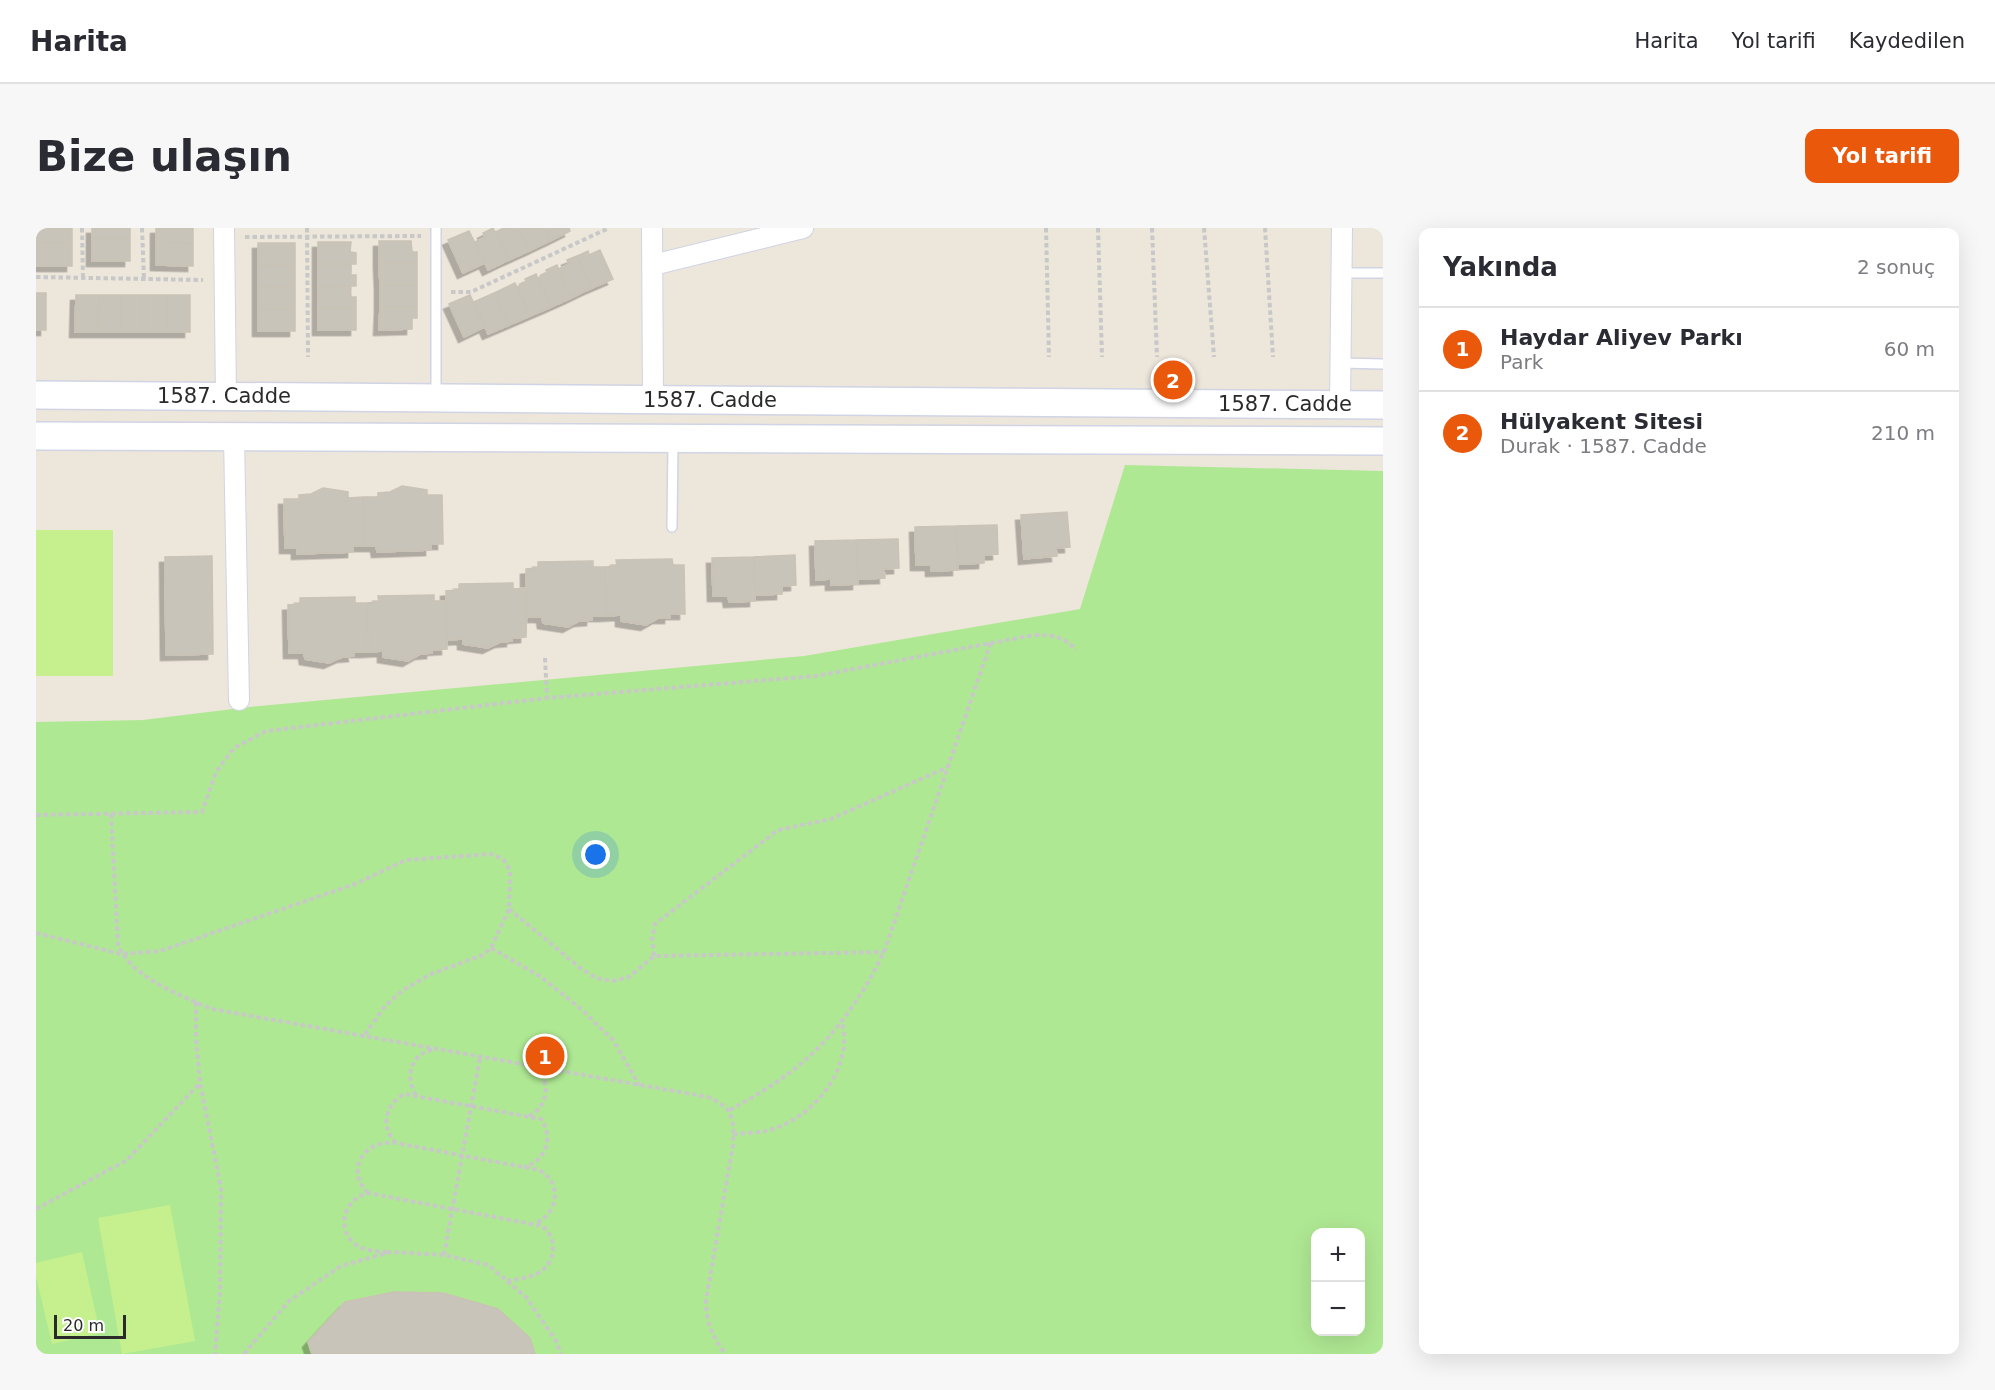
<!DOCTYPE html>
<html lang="tr">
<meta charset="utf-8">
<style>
body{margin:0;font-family:"DejaVu Sans",sans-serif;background:#f7f7f7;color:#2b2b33}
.controls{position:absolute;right:18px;bottom:18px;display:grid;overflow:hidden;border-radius:12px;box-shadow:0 6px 24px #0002}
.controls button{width:54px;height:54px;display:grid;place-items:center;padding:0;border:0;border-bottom:2px solid #e1e1e2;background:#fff;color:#2b2b33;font:30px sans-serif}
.scale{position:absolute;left:18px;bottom:15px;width:72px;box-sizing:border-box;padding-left:6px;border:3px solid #2a2a2a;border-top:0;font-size:16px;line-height:21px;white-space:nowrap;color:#2a2a2a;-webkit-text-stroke:4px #fff;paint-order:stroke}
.you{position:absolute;left:560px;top:627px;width:21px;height:21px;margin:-15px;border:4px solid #fff;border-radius:50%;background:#1a73e8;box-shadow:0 0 0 9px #1a73e833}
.badge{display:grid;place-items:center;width:39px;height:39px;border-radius:50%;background:#ea580c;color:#fff;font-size:20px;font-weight:700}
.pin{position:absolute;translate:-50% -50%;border:3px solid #fff;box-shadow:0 2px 6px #0006}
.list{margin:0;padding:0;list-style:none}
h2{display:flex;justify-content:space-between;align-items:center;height:78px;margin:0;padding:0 24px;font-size:26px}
h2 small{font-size:20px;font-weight:400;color:#7c7c81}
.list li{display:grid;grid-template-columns:39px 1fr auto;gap:18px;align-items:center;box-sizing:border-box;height:84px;padding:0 24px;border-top:2px solid #e1e1e2}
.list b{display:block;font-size:22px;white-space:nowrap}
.list p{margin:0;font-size:20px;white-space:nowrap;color:#7c7c81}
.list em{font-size:20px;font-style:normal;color:#7c7c81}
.map{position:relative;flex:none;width:1347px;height:1126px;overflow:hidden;border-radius:12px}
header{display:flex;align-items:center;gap:36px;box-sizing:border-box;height:84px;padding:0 30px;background:#fff;border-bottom:2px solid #e1e1e2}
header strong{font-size:28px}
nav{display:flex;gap:33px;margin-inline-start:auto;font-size:21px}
.intro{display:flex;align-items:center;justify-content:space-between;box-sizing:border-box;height:144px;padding:0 36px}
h1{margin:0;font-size:42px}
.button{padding:15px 27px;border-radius:12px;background:#ea580c;color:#fff;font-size:21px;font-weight:700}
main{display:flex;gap:36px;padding:0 36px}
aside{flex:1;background:#fff;border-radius:12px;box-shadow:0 6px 24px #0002}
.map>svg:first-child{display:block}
</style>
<header>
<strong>Harita</strong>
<nav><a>Harita</a><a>Yol tarifi</a><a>Kaydedilen</a></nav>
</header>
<div class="intro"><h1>Bize ulaşın</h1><a class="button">Yol tarifi</a></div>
<main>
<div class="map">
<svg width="1347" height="1126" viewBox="0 0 1347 1126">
<defs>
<filter id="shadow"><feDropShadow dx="-5.5" dy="5.5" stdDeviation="0" flood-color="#0004"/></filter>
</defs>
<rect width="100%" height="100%" fill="#ede6db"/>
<path fill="#afe893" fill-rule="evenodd" d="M1089 237 1347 243V1126H0V494L107 492 213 479 768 428 1044 381ZM1280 1004H1324V1104H1280Z"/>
<path fill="#c6f08e" d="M0 302H77V448H0Z
M134 977 159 1113 86 1126 62 990Z
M46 1024 64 1105 16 1116 0 1048V1035Z"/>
<path fill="#c8c4ba" stroke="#c9c2b5" stroke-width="1.5" filter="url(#shadow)" d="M0 0H36V15H0Z
M56 0H94V10H56Z
M120 0H157V15L120 14Z
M457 0 473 32 452 42 439 14 449 9 447 5Z
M468 0H482L493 23 473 32 459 4Z
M482 0H508L514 13 493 23Z
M508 0H533L534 3 514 13Z
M433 3 449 35 427 45 412 12Z
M56 10H94V33H56Z
M343 13H375L376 24H381V35H343Z
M120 14 157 15V38L120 37Z
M282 14H315L314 24 320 25V36H282Z
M0 15H36V38H0Z
M222 15H259V37H222Z
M564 22 577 51 556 60 541 28 552 23 553 27Z
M541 28 556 60 535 70 522 41 533 36 531 32Z
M343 35H381V57H344Z
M282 36H315V47H320V58H282Z
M222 37H259V59H222Z
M521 37 535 70 515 79 502 50 512 45 510 42Z
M500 46 515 79 494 88 481 59 491 54 489 51Z
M479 55 494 88 473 97 458 65Z
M344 57H381V79H344Z
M282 58H314L315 69H320V80H282Z
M222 59H259V81H222Z
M0 65H10V102H0Z
M458 65 473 97 452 106 438 74Z
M40 67H63L62 104H39Z
M63 67H85V104H62Z
M85 67H108V104H85Z
M108 67H131V104H108Z
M131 67H154V104H131Z
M434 67 449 99 428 109 413 76Z
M344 79H381V90H376V101L343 102Z
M282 80H320V102H282Z
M222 81H259V103H222Z
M366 258 391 262V267H406L407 316H395V322L341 324 340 318H328L327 269H342V265L354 264Z
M287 260 312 264V270L327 269 328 318H317V324L261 326V320H249L248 271H263V267L275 266Z
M1031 284 1034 319 1020 320 1021 328 988 331 985 287Z
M961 297 962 326 948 327V335L922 336 920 298Z
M920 298 922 342 895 343V337H880L879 299Z
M862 311 863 340 848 341 849 350 822 351 820 312Z
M820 312 822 356 795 357V351L780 352 779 313Z
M759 327 760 357 746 358V366L719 367 718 329Z
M176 328 177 426 130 427 129 329Z
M718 329 719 373 693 374 692 368H677L676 330Z
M636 331 637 337H648L649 386H634V390H622L610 397 585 393V387L570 388 569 339 581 338 580 332Z
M557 333V339H569L570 388H556V392L543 393 532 399 507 395 506 389H490V341L502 340V334Z
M477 355V361L491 360 490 409 476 410V413L464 414 452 420 427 416V411L411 412 410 363 423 362V356Z
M398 367V373H410L411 421 396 422V425L384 426 372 433 347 429V423L332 424 331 375 343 374 342 368Z
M319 369V375H331L332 424H317L318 428 306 429 293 435 269 431 268 425H253L252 377 264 376V370Z
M358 1064 407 1065 462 1081 494 1110 499 1126H276L272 1114 309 1074Z"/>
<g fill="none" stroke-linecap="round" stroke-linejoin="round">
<g stroke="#d0d4e4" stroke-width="12">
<path id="lane" d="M400 0V169
M1306 45H1347
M1304 135 1347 136
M636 299 637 213"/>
</g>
<g stroke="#d0d4e4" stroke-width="22">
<path id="street" d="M188 0 190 168
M616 0 617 171
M617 37 767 0
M1304 176 1306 0
M198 209 203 472"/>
</g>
<g stroke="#d0d4e4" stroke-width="30">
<path id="secondary" d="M0 167 1347 177
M0 208 1347 213"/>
</g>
<path stroke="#c8c8c8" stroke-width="4" stroke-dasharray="4.5 3" stroke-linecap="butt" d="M46 0 47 50
M106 0 108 51
M271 0 272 129
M1010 0 1013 129
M1062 0 1066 129
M1116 0 1121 129
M1168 0 1178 129
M1229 0 1237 129
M209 9 385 8
M0 49 167 52
M415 64H435L573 0
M509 430 511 470
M75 586 82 717C95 749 145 768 176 781L672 869C698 881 698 890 697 917L670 1072C670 1096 676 1106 689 1126
M0 587 166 584 180 544 198 520 230 503 511 470 780 448 998 407C1017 407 1028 408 1040 422
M473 681 543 739 560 750 577 753 593 749 618 728 848 724
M0 705 85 726 124 723 319 656 370 632 455 626 467 631 474 642 473 681 455 720 447 727 395 746 367 762 349 778 328 808
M455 720 505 749 545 781 577 812 603 857
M618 728 616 710 619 696 742 602 795 591 912 539
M160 774V811L164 854 185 960 184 1063 179 1126
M380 867C369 850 374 826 396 822
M694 882C719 868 745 853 767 834 802 804 828 765 848 724L955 414
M493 888C513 878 515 854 499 840
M697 906C708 905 720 905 730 903 776 892 818 842 806 794
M360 915C344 899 349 877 368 866L505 891C518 909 510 933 488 939
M332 965C308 941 329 911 360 915L503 942C526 954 523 985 500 995
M0 981 91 932 164 855
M351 1024C340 1023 328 1023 319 1016 299 1000 309 970 332 965L506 998C523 1011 520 1037 500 1046 491 1050 481 1051 471 1053
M408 1027 444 829
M208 1126 253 1073 305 1038 355 1024 408 1027 452 1037 490 1069 520 1113 525 1126"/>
<use href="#lane" stroke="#fff" stroke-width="9"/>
<use href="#street" stroke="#fff" stroke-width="20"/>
<use href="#secondary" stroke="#fff" stroke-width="27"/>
</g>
<g text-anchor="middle" stroke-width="6" stroke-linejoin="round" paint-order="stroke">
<g font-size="21" fill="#2a2a2a" stroke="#fff">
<text x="188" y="175">1587. Cadde</text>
<text x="674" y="179">1587. Cadde</text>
<text x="1249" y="183">1587. Cadde</text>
</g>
</g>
</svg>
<div class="controls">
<button>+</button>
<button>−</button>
</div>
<div class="scale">20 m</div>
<div class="you"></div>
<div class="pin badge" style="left:509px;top:828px">1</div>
<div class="pin badge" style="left:1137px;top:152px">2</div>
</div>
<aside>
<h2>Yakında<small>2 sonuç</small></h2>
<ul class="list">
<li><span class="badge">1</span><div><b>Haydar Aliyev Parkı</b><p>Park</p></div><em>60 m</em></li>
<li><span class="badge">2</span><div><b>Hülyakent Sitesi</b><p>Durak · 1587. Cadde</p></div><em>210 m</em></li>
</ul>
</aside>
</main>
